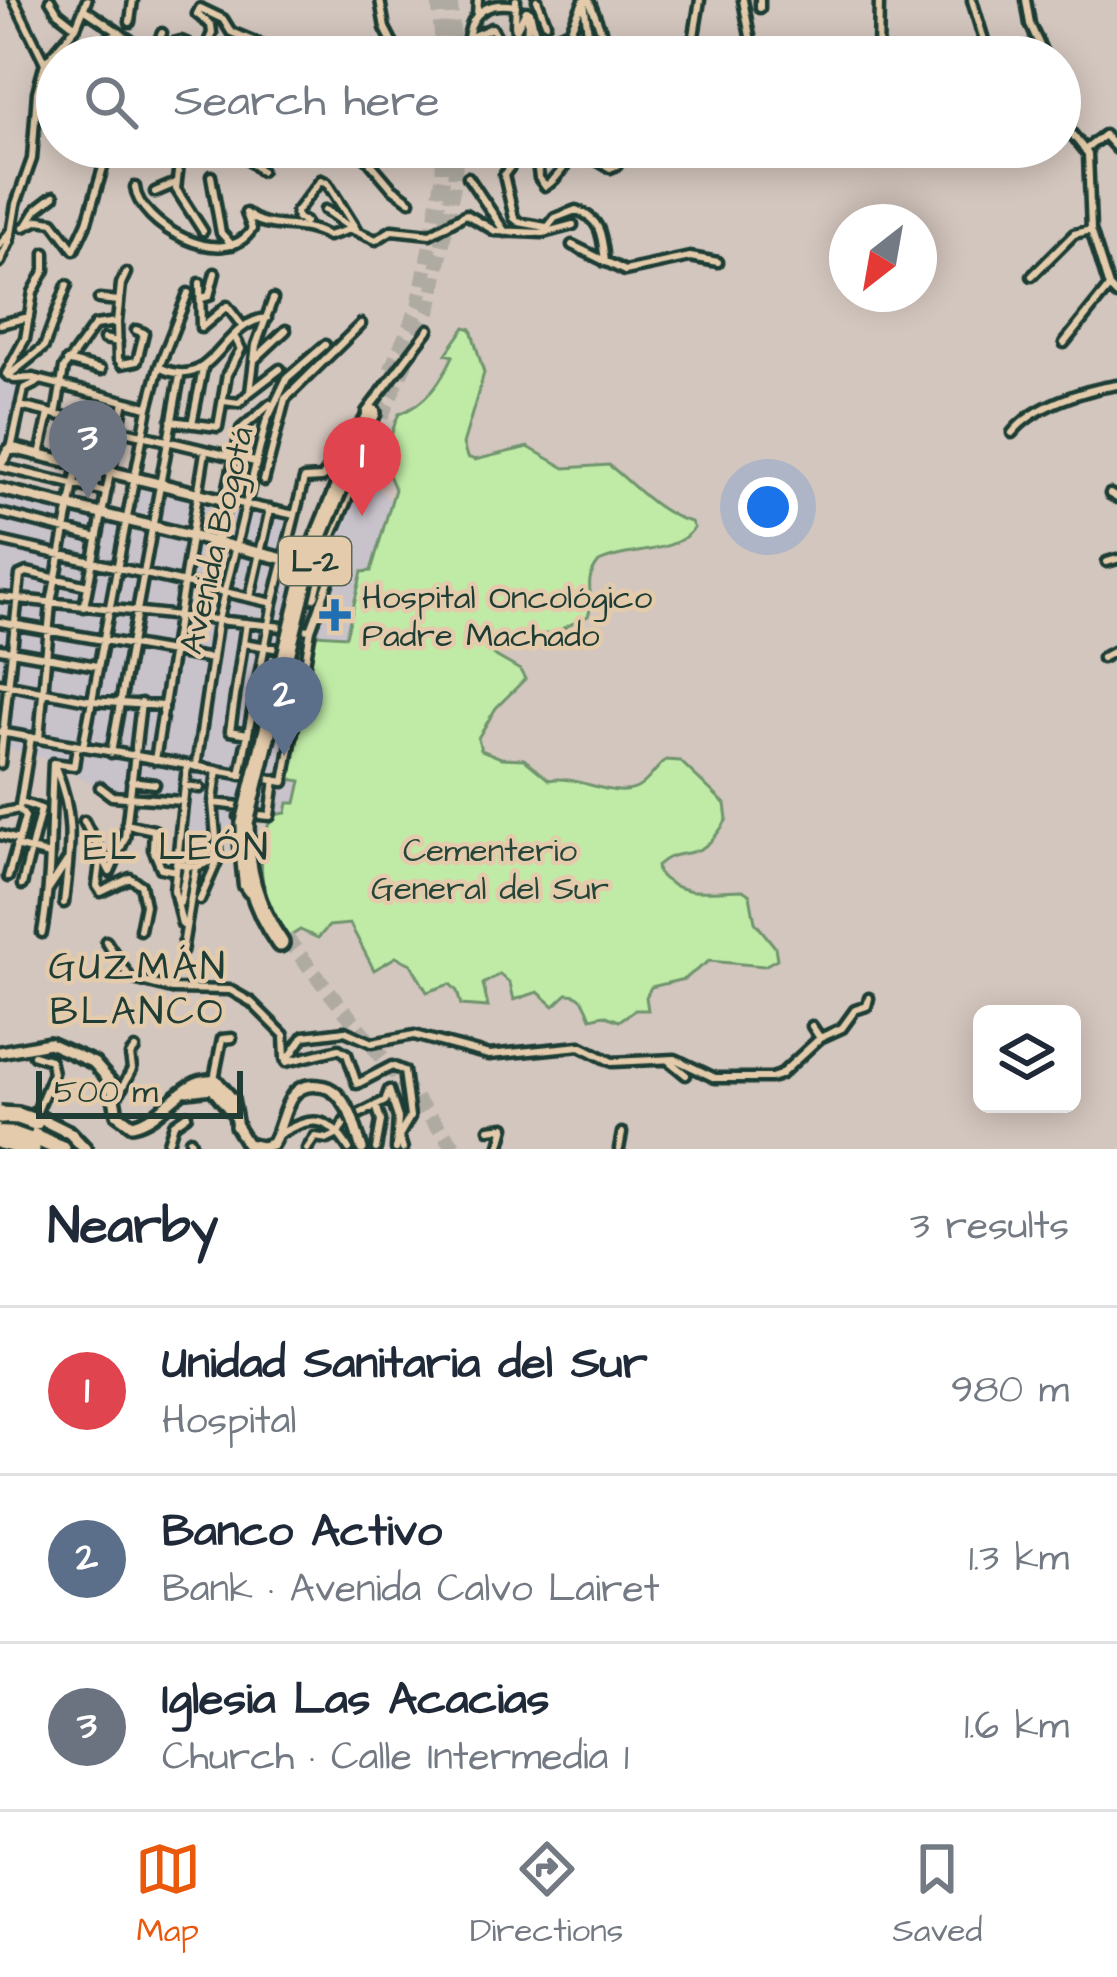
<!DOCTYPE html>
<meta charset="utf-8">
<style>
body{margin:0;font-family:"Architects Daughter",sans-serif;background:#f6f6f7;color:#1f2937}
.controls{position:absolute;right:36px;bottom:36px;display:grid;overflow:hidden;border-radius:18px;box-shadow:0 6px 30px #0003}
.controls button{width:108px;height:108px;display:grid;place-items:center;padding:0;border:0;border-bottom:3px solid #e0e1e3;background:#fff;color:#1f2937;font:60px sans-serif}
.compass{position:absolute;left:829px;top:204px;width:108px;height:108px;border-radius:50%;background:#fff;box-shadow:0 6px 30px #0003;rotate:211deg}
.scale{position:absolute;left:36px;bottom:30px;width:207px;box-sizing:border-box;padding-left:12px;border:6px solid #1f3d34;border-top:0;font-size:33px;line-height:42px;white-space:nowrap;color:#1f3d34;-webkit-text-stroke:9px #e3cbab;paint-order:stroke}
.you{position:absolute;left:768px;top:507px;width:42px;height:42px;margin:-30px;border:9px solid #fff;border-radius:50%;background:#1a73e8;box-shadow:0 0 0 18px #1a73e833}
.badge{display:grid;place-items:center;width:78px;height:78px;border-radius:50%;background:#ea580c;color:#fff;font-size:39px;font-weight:700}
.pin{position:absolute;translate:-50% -99px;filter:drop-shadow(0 3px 6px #0008)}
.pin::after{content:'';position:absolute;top:63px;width:42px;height:36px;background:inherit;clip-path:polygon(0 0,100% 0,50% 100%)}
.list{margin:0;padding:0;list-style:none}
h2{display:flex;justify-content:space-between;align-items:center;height:156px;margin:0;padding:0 48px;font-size:51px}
h2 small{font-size:39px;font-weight:400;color:#747a83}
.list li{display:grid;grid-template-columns:78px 1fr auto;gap:36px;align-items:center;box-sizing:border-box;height:168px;padding:0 48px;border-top:3px solid #e0e1e3}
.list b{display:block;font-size:45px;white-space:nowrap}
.list p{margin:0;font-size:39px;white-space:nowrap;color:#747a83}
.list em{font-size:39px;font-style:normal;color:#747a83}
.icon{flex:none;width:66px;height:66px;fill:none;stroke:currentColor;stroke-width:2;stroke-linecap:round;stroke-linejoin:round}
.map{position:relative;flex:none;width:1117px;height:1149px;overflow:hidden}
.search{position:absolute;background:#fff;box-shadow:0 6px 30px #0003;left:36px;right:36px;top:36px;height:132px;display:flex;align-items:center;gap:30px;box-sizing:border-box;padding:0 42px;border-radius:66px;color:#747a83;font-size:45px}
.sheet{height:660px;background:#fff}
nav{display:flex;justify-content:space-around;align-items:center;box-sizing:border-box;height:168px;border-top:3px solid #e0e1e3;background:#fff;font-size:33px;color:#747a83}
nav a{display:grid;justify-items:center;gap:6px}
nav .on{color:#ea580c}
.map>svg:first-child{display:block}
</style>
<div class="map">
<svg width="1117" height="1149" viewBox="0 0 1117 1149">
<rect width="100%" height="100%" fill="#d3c6be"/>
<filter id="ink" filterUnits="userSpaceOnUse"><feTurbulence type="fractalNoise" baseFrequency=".00833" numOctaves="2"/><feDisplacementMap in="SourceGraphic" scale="24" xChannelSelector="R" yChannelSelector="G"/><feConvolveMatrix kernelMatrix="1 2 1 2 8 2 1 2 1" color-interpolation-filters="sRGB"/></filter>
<g filter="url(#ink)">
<path fill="#c8c2cb" d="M0 374 6 384 27 380 0 461Z
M358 472 365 473 368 481 392 500 371 571 290 779 301 780 296 804 286 813 273 815 269 823 257 819 265 773 247 815 239 807 237 827 212 866 204 865 203 870 175 865 185 799 108 796 99 787 76 776 75 767 0 746V492L127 525 136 480 292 517 282 561 301 565 285 652 294 654 316 574Z"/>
<path fill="#c0eba7" stroke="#70946e" stroke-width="3" d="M465 327 471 329 484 373 463 444 467 457 475 460 528 447 565 468 609 465C636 486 658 514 691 522L694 528C675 555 628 548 599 562 580 585 597 595 588 616L553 633 498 642 494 655 520 670 525 679 496 708 478 738 481 750 501 758 524 759 549 780C578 774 612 800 637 788 649 782 655 768 666 760L680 761 725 804 727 819C698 870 680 842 657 866L658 873C680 899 713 890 743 890L750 895 755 922 775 947 777 959 764 966 709 961 684 979 651 987 646 997 648 1010H635L619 1021 604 1015 591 1018C586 1006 583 993 567 994L554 1006 538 992 514 1000 510 983 500 974 483 984 488 1007 461 1005 457 991 450 984 427 992 411 964 396 957 374 970 350 924 329 926 318 938 300 930 289 937C258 910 254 850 273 815L286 813 288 803H296L301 781 289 779 312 638 316 634 346 636 362 572 371 571 395 489 383 461 396 420 399 414C426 404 441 382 453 356L446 354Z"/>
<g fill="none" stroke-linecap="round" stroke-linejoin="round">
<path stroke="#afaba2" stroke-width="15" stroke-dasharray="15 8" stroke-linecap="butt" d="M439 0 443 57
M450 0 455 57
M391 370 419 305 443 177V147
M381 417 430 309 455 177V147
M286 938 456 1149"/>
<g stroke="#1f3d34" stroke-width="15">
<path id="minor" d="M14 0 45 63
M50 0 58 13 76 27
M380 0 385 28 400 57
M537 0 546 23
M589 0 602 33 605 57
M743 0 754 57
M760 0V8
M972 0 989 57
M1026 0 1030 24 1045 57
M84 9 130 40 145 57
M477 15 478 0
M130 22 133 0
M515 25 516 30 526 11 530 12 536 38 567 57
M515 25 516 0
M162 33 157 44 162 50 171 51 169 57
M468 38C472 10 490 1 516 6
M468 38 492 28 508 57
M126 40 132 51 128 57
M527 44 528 18
M554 48 557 36 570 31 584 0
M87 50 120 33
M149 50 181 41 188 44
M691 54 700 0
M119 57 127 44
M202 57 212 33 211 25 197 14 200 8 223 19 231 32 292 57
M513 57 516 30
M518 57 527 44 552 57
M583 57 588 33 584 2
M878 57 879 0
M1060 98 1072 111 1068 129 1088 154 1091 230 1109 287 1117 295
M181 147 176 189 203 231
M234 147 261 171
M357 147 391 187 410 201
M421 147 434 152 446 147
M514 147 513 163 504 175 514 218 519 222 546 227
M535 147 539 178 545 186C561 179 566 155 583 152L610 168 617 165
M607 147 617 165
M494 149 500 152 511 147
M1086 149 1104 135 1117 149
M564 150 566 147
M211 176 221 233 232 245
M468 177 505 232
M135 187C138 224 225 273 252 229L246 213C269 233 298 219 328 236L351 229 376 240 392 230 430 234 466 214 495 231 543 233 555 218 576 210C602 219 602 237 605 262
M155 192 176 183
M325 210 348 226
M305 222 297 218 296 212 321 180 327 183 356 229
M28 224 37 209 54 196
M24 227 39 220 53 222 74 250 87 222 109 147
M543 233 573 225
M0 245 9 233
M572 245 625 271 690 257 718 262
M45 253V270L33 292 25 339 6 374 14 379 33 378 147 407
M0 262 10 240 16 204 32 159 37 92 45 63 76 27 87 0
M1032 276 1074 234 1091 230
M200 283 201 328 227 306 243 327
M202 298 209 296 215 273
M99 299 119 301
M117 322 118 359 122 364 137 361 144 333 136 330
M0 324 29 317
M104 339 118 342
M1064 343 1109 287
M254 360 286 330
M67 361 101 370
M159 367C214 395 220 322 267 318
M8 376 44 347 67 285
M250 392 280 369
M224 401 239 403 250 392 256 345 273 299
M270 404 241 429 225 500 295 515
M20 406 255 462
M366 412 429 329
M56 415 64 368 95 325 117 322 121 284 126 273
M171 421 218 427 227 374 241 349 234 336
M192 424 203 369
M1012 433C1033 406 1084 390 1117 385
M82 442 114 450
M11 449 24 389 38 382
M40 455 49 414
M62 460 70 419
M0 467 106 492
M264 481 285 399 361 324
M1110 494 1117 498
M0 513 97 538
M0 541 273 603
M1107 562 1117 559
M317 567 349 573
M0 597 311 630
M250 597 270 509
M84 607 124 401
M198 619 216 544
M0 622 212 659
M246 623 230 731 248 734
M243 643 280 649
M0 649 97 666
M1102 658 1117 650
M0 683 92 701 163 706
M0 732 284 782 311 630 333 570
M39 739 51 603 86 422
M83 747 148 408 159 367 188 293
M111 753 180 376
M155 760 205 452
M0 764 20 575 27 572 88 586
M55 767C76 816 70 850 64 903
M196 767 217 624 266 422 287 378 325 345
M240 775 273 603 304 479 322 478 360 424
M131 781 155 784
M186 786 200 788
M100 787 112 796 183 801
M21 802 41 809 22 885
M213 803 241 806 239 817
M20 805 31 737
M0 813 19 809 25 817 8 877
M249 814 270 816 275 780
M84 821 110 872 125 838 141 703
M126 824 154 830 153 849 161 868 176 871
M0 835 18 840
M238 836 243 886 248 893
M16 846 49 855
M101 854 97 886 101 892 130 878 141 885 145 905 140 930
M176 863 196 867 218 859
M48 890 67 861
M200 900 218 859 213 803 217 770
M180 903 187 866
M186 927 182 924 174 890 187 766
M42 933C52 878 50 820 53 763L74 766 77 746
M106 941 130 978 172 989 230 990 251 1002 284 1035 285 1059
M182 952 196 867
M812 1026 820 1038
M34 1055 50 1060 53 1073 35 1116
M669 1061 686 1075
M286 1062 304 1036 345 1031 372 1043 414 1035 489 1055 580 1046 612 1062 675 1059 715 1078H771L780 1075 820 1038 842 1028 855 1010 867 1006 869 998
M286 1062 339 1049 347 1054 357 1084 392 1066 404 1071 410 1117 399 1136 403 1149
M214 1079 222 1039 232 1038
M115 1094 120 1092 132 1069 130 1055 135 1049
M489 1129 505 1127 499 1149
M338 1134 345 1121 385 1101 389 1090 398 1118 396 1149
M278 1135C310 1116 328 1114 349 1149
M190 1140 193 1149
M166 1149 174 1124 187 1115
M307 1149 315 1137 328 1139 338 1134
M376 1149 381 1121 376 1105
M619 1149 622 1133"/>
</g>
<g stroke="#1f3d34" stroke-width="18">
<path id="tertiary" d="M0 464 9 450 16 449 225 500 216 544
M0 489 312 566
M0 1052 49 1043 94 1063 111 1082 117 1114 132 1125C165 1119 182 1076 216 1080L232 1099 237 1127
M187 1091 212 1088 230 1110
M353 1121 362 1149
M236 1126 247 1144 261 1147 272 1144C286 1123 283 1081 319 1086 334 1087 342 1099 349 1111"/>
</g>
<g stroke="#1f3d34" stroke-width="20">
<path id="secondary" d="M33 1115 70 1133 85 1149"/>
</g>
<g stroke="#1f3d34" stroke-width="24">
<path id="motorway" d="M344 469 372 413
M311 594 324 542 361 457
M245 823C245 868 254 906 280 943
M0 1131 30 1135 62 1149
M0 1141 32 1149"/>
</g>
<use href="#minor" stroke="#e3cbab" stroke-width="6"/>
<use href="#tertiary" stroke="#e3cbab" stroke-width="9"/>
<use href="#secondary" stroke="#e3cbab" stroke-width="10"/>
<use href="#motorway" stroke="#e3cbab" stroke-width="15"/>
<g stroke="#1f3d34" stroke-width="18" stroke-linecap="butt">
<path id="tertiary-bridge" d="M349 1111 353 1121"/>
</g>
<g stroke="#1f3d34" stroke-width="24" stroke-linecap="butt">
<path id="motorway-bridge" d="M245 823 310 558 349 463
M0 1115 18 1116 35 1122"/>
</g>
<use href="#tertiary-bridge" stroke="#e3cbab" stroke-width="9"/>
<use href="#motorway-bridge" stroke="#e3cbab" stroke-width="15"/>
</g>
</g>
<path fill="#1f6fb2" stroke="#e3cbab" stroke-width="4.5" d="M329 597h12v12h12v12h-12v12h-12v-12h-12v-12h12z"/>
<g text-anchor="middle" stroke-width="9" stroke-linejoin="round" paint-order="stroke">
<rect fill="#e3cbab" stroke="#5a6858" stroke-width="3" x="279" y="537" width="72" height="48" rx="9"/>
<g font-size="30" font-weight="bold" fill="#1f3d34">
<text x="315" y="571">L-2</text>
</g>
<g font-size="33" fill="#1f3d34" stroke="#e3cbab">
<text transform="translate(215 540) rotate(-77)" y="12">Avenida Bogotá</text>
</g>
<g font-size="33" fill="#1f3d34" stroke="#e3cbab" text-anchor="start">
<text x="362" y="608">Hospital Oncológico<tspan x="362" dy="38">Padre Machado</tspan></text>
</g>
<g font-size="33" fill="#27463a" stroke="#e3cbab">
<text x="490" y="861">Cementerio<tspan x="490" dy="38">General del Sur</tspan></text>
</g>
<g font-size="39" letter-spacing="3" fill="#1f3d34" stroke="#e3cbab">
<text x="177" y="860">EL LEÓN</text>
<text x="138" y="979">GUZMÁN<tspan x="138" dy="45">BLANCO</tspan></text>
</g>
</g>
</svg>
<div class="controls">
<button><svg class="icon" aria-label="layers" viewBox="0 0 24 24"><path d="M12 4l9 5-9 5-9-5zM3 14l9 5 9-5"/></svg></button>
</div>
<svg class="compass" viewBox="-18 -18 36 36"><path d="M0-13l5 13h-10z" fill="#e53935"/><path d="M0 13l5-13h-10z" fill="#747a83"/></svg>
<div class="scale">500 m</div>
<div class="you"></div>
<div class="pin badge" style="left:362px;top:516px;background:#e0444e">1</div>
<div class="pin badge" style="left:284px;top:756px;background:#5c6f8a">2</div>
<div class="pin badge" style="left:88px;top:499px;background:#6b7280">3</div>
<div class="search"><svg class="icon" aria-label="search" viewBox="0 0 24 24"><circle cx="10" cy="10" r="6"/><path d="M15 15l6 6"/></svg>Search here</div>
</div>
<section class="sheet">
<h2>Nearby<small>3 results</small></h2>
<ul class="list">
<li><span class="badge" style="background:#e0444e">1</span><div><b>Unidad Sanitaria del Sur</b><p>Hospital</p></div><em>980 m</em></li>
<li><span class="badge" style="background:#5c6f8a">2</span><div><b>Banco Activo</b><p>Bank · Avenida Calvo Lairet</p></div><em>1.3 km</em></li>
<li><span class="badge" style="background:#6b7280">3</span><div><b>Iglesia Las Acacias</b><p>Church · Calle Intermedia 1</p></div><em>1.6 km</em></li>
</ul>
</section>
<nav>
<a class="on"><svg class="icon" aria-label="map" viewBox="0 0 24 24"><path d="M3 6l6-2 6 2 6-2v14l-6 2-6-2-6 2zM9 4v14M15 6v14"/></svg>Map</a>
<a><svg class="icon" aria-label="directions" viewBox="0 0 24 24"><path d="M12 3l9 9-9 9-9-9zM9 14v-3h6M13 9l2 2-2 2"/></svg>Directions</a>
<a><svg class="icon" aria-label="saved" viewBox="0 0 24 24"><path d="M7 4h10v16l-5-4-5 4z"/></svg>Saved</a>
</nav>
